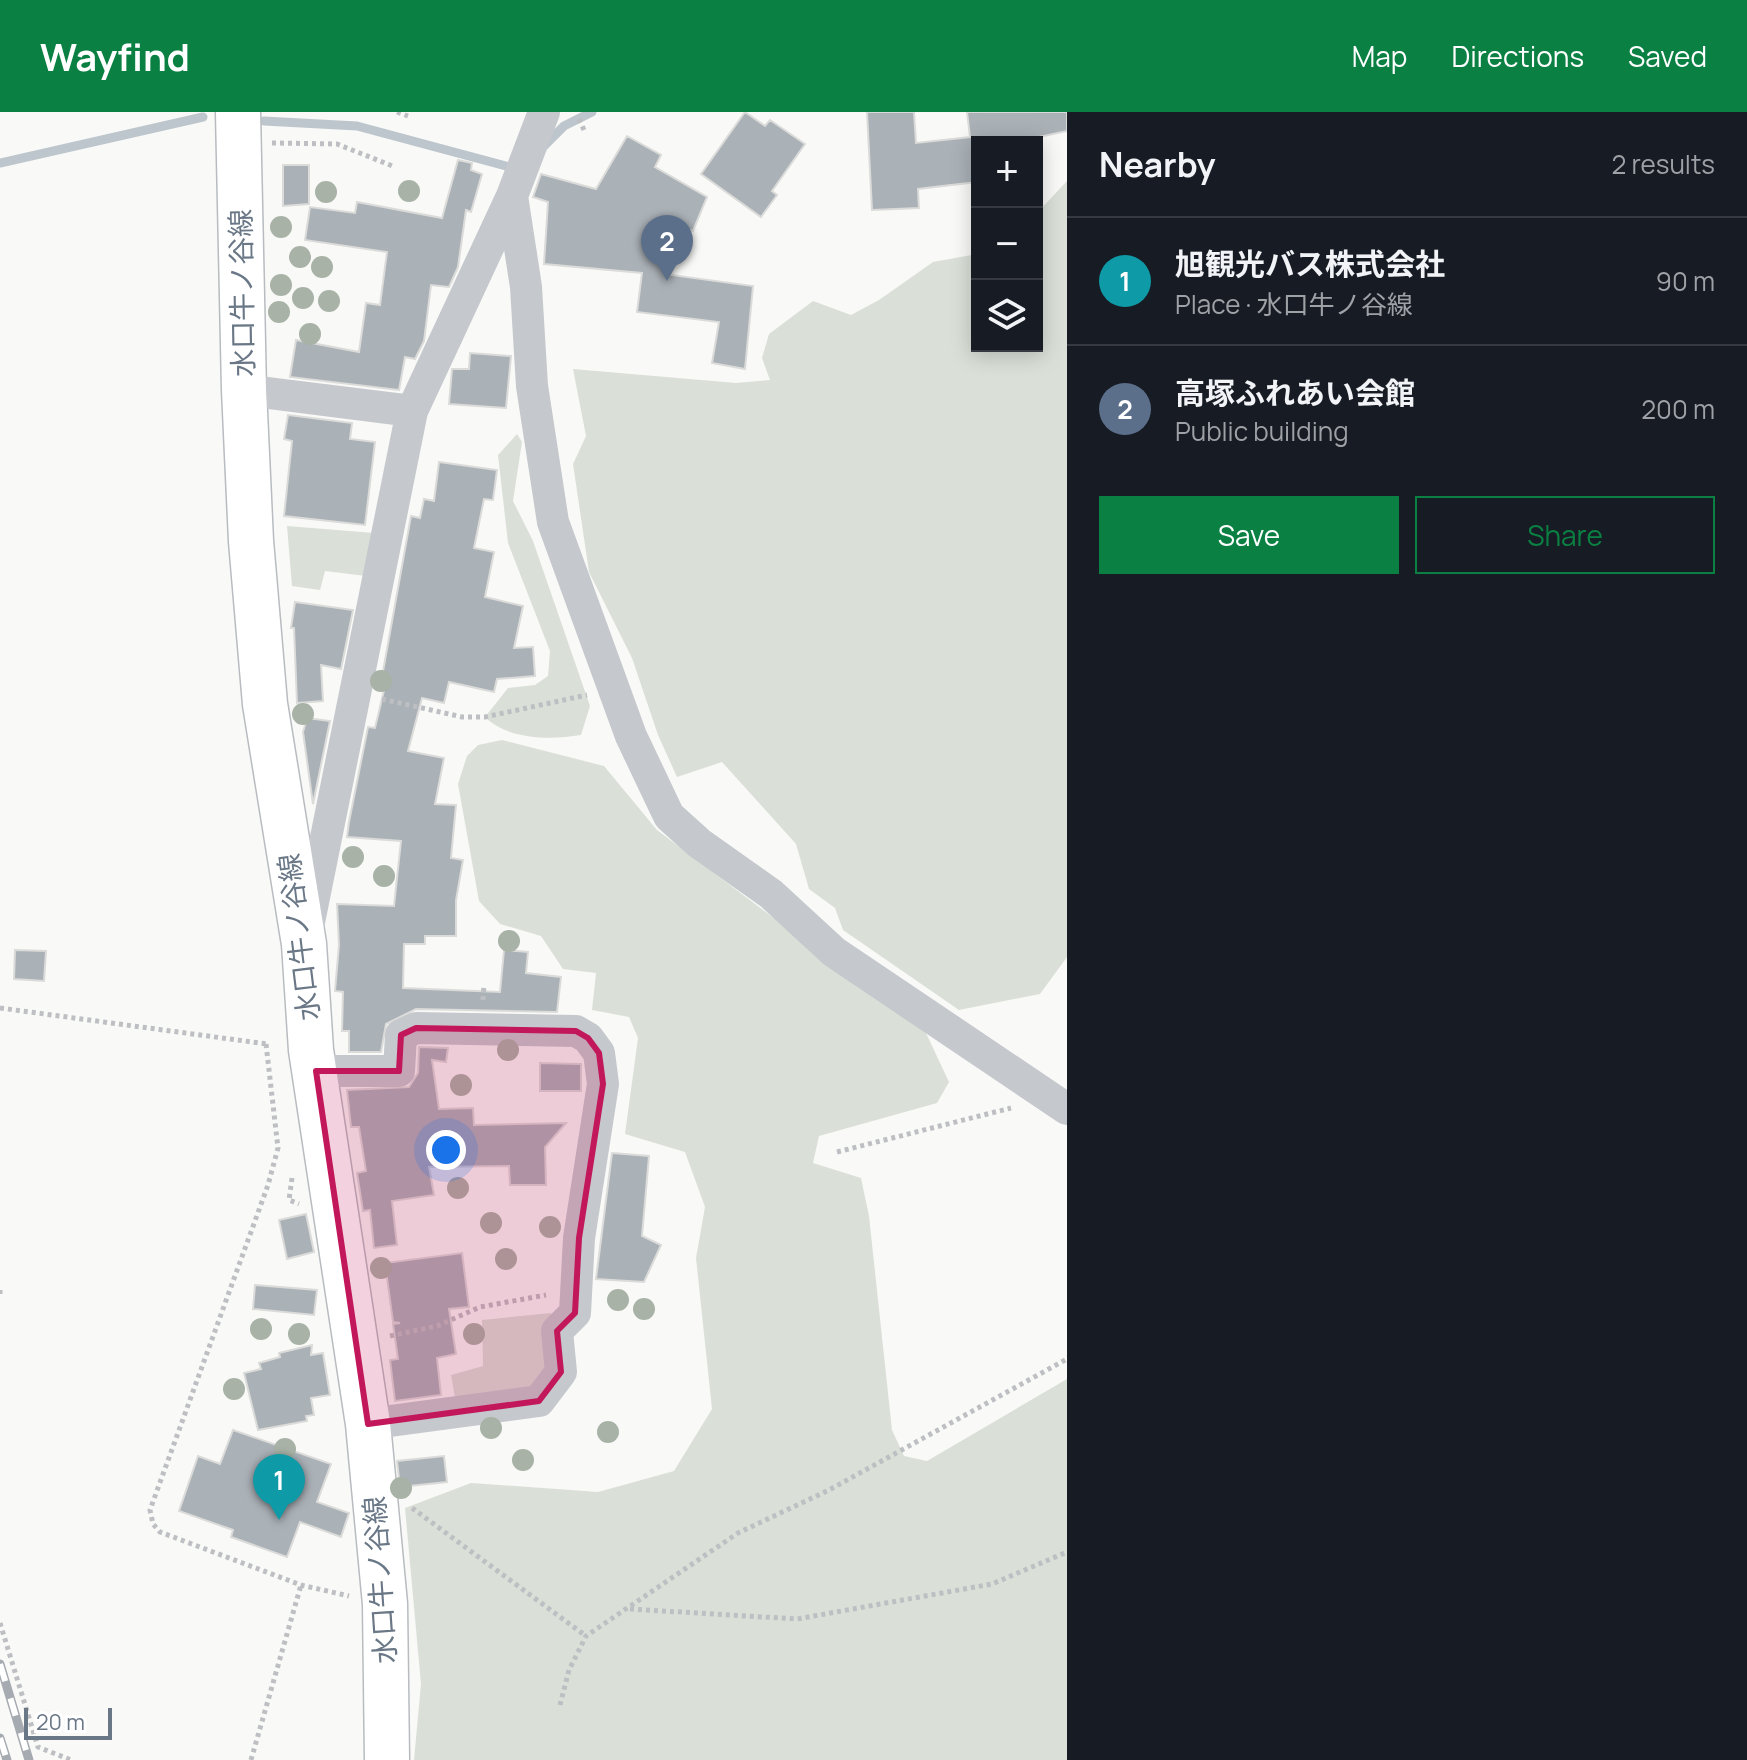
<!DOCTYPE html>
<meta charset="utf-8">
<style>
body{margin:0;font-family:Manrope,"Noto Sans JP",sans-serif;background:#20242c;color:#f1f3f6}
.controls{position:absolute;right:24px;top:24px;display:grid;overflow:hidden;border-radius:0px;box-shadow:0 4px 20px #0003}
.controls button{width:72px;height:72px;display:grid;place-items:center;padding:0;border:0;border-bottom:2px solid #363941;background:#171b24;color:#f1f3f6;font:40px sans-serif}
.scale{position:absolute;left:24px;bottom:20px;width:88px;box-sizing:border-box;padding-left:8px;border:4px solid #6a7786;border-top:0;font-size:22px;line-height:28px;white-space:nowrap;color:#6a7786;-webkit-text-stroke:6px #fff;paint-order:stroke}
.you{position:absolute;left:446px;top:1038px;width:28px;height:28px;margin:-20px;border:6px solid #fff;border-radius:50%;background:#1a73e8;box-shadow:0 0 0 12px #1a73e833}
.badge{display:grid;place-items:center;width:52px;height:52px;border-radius:50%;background:#0b8043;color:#fff;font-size:26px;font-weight:700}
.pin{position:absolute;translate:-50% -66px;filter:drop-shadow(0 2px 4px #0008)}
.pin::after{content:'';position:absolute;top:42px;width:28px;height:24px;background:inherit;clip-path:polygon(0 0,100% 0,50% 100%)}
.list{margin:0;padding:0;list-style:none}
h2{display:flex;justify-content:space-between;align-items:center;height:104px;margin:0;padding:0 32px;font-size:34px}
h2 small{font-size:26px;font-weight:400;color:#9ea1a6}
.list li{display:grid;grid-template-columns:52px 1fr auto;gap:24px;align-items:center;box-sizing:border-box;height:128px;padding:0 32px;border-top:2px solid #363941}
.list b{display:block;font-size:30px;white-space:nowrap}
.list p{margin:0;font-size:26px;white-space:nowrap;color:#9ea1a6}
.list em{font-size:26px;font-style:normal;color:#9ea1a6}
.actions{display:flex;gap:16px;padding:24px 32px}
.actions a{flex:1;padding:18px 0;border:2px solid #0b8043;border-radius:0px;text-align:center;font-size:28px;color:#0b8043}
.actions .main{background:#0b8043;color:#fff}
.icon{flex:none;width:44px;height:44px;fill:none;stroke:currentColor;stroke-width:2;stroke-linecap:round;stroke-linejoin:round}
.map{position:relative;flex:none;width:1067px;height:1648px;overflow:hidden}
header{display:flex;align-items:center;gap:48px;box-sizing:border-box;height:112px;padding:0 40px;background:#0b8043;color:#fff}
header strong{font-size:38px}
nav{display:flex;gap:44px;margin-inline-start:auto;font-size:28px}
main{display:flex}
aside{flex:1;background:#171b24}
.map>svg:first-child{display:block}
</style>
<header>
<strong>Wayfind</strong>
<nav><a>Map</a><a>Directions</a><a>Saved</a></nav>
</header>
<main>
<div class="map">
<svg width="1067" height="1648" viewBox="0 0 1067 1648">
<rect width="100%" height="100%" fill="#f9f9f7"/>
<path fill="#dae0d8" d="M1067 69V845L1040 882 959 898 843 818 835 796 809 777 796 732 722 650 677 665 658 623 632 546 589 460 573 352 586 324 573 257 736 271 770 268 762 246 769 222 813 189 851 203 879 188 933 150 977 142V234H1037V101Z
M517 322 522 330 513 389 533 429 590 594 581 623C551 628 508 628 485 605L508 576 535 573 548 564 550 539 508 431 498 343Z
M287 414 374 421 366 464 325 459 320 478 292 474Z
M502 628 604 654 657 718 926 921 949 970 937 991 819 1024 813 1051 861 1066 869 1104 892 1318 904 1344 927 1349 1067 1267V1648H414L421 1572 405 1396 471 1371 598 1380 674 1359 712 1297 696 1146 705 1095 685 1040 625 1022 638 926 629 905 592 898 596 861 563 857 541 824 500 812 479 789 458 672 467 644 478 633Z
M551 1201 553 1260 537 1283 456 1292 451 1263 483 1254 482 1208Z"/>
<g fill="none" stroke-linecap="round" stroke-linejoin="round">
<path stroke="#bdc6cc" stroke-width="9" d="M264 9 357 14 506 54
M543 35 564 14 592 0
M0 51 203 5"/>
</g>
<path fill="#aab1b7" stroke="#dbdbd9" stroke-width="2" d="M745 0 765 14 770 8 805 32 772 79 777 83 761 105 701 62Z
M867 0H914L916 31 970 25 967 0H1067V19L1016 30H977V70L918 77 919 96 872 98Z
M627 24 661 43 655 55 707 85 693 119 676 113 671 163 753 174 745 257 712 251 719 210 637 200 642 161 544 152 548 90 533 85 541 62 596 77Z
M458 48 472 51 471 58 482 62 471 100 466 98 458 155 449 175 431 173 424 229 415 247 405 245 399 278 290 265 296 228 359 240 366 191 380 193 387 140 305 128 310 95 355 101 357 90 442 106Z
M283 53H309V92L283 94Z
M470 241 511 244 506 296 449 292 452 257H469Z
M288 303 352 311 350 327 375 330 365 413 284 404 292 329 284 327Z
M439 350 497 358 493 388 484 387 474 436 494 440 485 485 523 494 514 536 533 535 535 564 497 567 494 580 449 570 444 591 422 586 408 639 444 646 435 692 456 693 451 746 463 748 456 788V824H425V832H404L403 876 500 880 504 838 528 840 526 861 561 865 557 900 416 897 386 912 381 940H349V919H342L343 880 335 879 339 833 337 792 394 794 401 729 347 725 349 710 368 615 375 616 387 566 382 565 411 404 420 406 424 387 434 389Z
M295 490 353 498 341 557 321 553 323 589 297 591 294 516H291Z
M307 606 330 609 313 692 303 620Z
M15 838 46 839 44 869 14 867Z
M419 935 448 936 446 950 432 948 439 997 473 996 474 1013 566 1011 545 1035 546 1073H510L509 1054 429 1055 434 1083 392 1089 397 1133 374 1136 370 1098 363 1099 357 1061 366 1059 359 1015H351L347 978 409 975 418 961Z
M540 951 581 952V979H540Z
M612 1041 649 1044 642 1124 661 1133 644 1170 596 1167Z
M306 1102 314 1140 287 1147 279 1108Z
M462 1141 469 1195 449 1197 456 1242 437 1246 441 1283 395 1289 390 1248 398 1247 393 1212 400 1211 393 1210 385 1151Z
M255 1173 317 1178 314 1203 253 1197Z
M312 1233 311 1243 323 1241 330 1283 311 1286 314 1303 306 1304 307 1309 258 1318 244 1261 261 1257 259 1251 280 1245 279 1241Z
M233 1318 331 1352 317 1390 349 1401 341 1425 300 1410 287 1445 231 1425 233 1418 179 1399 198 1344 220 1352Z
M444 1344 447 1370 400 1375 397 1349Z"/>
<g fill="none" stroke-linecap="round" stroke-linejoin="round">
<g stroke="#b8bcc0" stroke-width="47">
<path id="secondary" d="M238 0 244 278 251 429 265 592 304 832 311 938 368 1312 385 1492 387 1648"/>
</g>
<path stroke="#bdbfc2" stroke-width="5" stroke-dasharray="4 4" stroke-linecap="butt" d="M397 0 408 4
M579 7 584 18
M272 31 337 32 395 55
M382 587 462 605H485L587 583
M483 888 484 873
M0 896 267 932
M266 932 278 1036 268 1073 150 1398 153 1412 160 1420 301 1473 349 1484
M837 1040 1011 996
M292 1066 289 1088 299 1092
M0 1178V1184
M390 1224 437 1214 480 1195 546 1183
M412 1396 586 1524
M630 1497 797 1507 992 1472 1067 1440
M0 1511 38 1635 71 1648
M560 1593 569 1558 586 1524 738 1421 829 1378 1067 1247
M251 1648 301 1473"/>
<path stroke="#c5c8cc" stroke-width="32" d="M512 84 526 175 532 274 553 410 631 624 669 704 699 731 771 782 834 840 1067 997
M244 278 412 299
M308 815 412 299 512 84 544 0
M316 959H399L401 923 416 916 576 919 588 926 599 941 603 972 579 1126 575 1201 557 1219 561 1260 539 1289 368 1312"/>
<use href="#secondary" stroke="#fff" stroke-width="44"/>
<g stroke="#a6abb1" stroke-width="9">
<path id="rail" d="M0 1552 29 1648
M0 1626 7 1648"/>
</g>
<use href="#rail" stroke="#fff" stroke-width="6" stroke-dasharray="18" stroke-linecap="butt"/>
</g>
<g fill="#a8b2a6">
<circle cx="409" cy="79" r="11"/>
<circle cx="326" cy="80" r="11"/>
<circle cx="281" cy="115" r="11"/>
<circle cx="300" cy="145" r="11"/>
<circle cx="322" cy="155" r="11"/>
<circle cx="281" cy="173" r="11"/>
<circle cx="303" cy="186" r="11"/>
<circle cx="329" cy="189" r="11"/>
<circle cx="279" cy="200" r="11"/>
<circle cx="310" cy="222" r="11"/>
<circle cx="381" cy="569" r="11"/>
<circle cx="303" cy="602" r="11"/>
<circle cx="353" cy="745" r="11"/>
<circle cx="384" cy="764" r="11"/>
<circle cx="509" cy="829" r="11"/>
<circle cx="508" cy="938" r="11"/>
<circle cx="461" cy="973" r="11"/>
<circle cx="458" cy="1076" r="11"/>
<circle cx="491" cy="1111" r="11"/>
<circle cx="550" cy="1115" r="11"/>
<circle cx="506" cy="1147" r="11"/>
<circle cx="381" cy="1156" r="11"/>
<circle cx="618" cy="1188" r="11"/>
<circle cx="644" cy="1197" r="11"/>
<circle cx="261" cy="1217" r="11"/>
<circle cx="299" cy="1222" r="11"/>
<circle cx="474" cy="1222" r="11"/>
<circle cx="234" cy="1277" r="11"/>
<circle cx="491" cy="1316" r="11"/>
<circle cx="608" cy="1320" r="11"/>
<circle cx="285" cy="1337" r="11"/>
<circle cx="523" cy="1348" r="11"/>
<circle cx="401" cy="1376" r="11"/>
</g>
<path fill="#c2185b" fill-opacity="0.2" stroke="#c2185b" stroke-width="6" stroke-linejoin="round" d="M416 916 576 919 588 926 599 941 603 972 579 1126 575 1201 557 1219 561 1260 539 1289 368 1312 316 959H399L401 923Z"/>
<g text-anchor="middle" stroke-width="8" stroke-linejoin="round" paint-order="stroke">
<g font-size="28" fill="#6a7786" stroke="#fff">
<text transform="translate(242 181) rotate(-91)" y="10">水口牛ノ谷線</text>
<text transform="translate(299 825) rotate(-97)" y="10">水口牛ノ谷線</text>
<text transform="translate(380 1468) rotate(-94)" y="10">水口牛ノ谷線</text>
</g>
</g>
</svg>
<div class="controls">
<button>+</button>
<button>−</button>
<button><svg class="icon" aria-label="layers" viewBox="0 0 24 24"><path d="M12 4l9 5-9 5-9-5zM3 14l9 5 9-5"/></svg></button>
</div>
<div class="scale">20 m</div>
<div class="you"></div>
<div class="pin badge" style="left:279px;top:1408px;background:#0f9aa8">1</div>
<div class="pin badge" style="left:667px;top:169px;background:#5c6f8a">2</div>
</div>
<aside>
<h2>Nearby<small>2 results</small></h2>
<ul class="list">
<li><span class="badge" style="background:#0f9aa8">1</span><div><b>旭観光バス株式会社</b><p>Place · 水口牛ノ谷線</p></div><em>90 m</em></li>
<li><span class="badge" style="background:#5c6f8a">2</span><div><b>高塚ふれあい会館</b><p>Public building</p></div><em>200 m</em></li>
</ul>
<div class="actions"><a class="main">Save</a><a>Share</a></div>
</aside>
</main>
